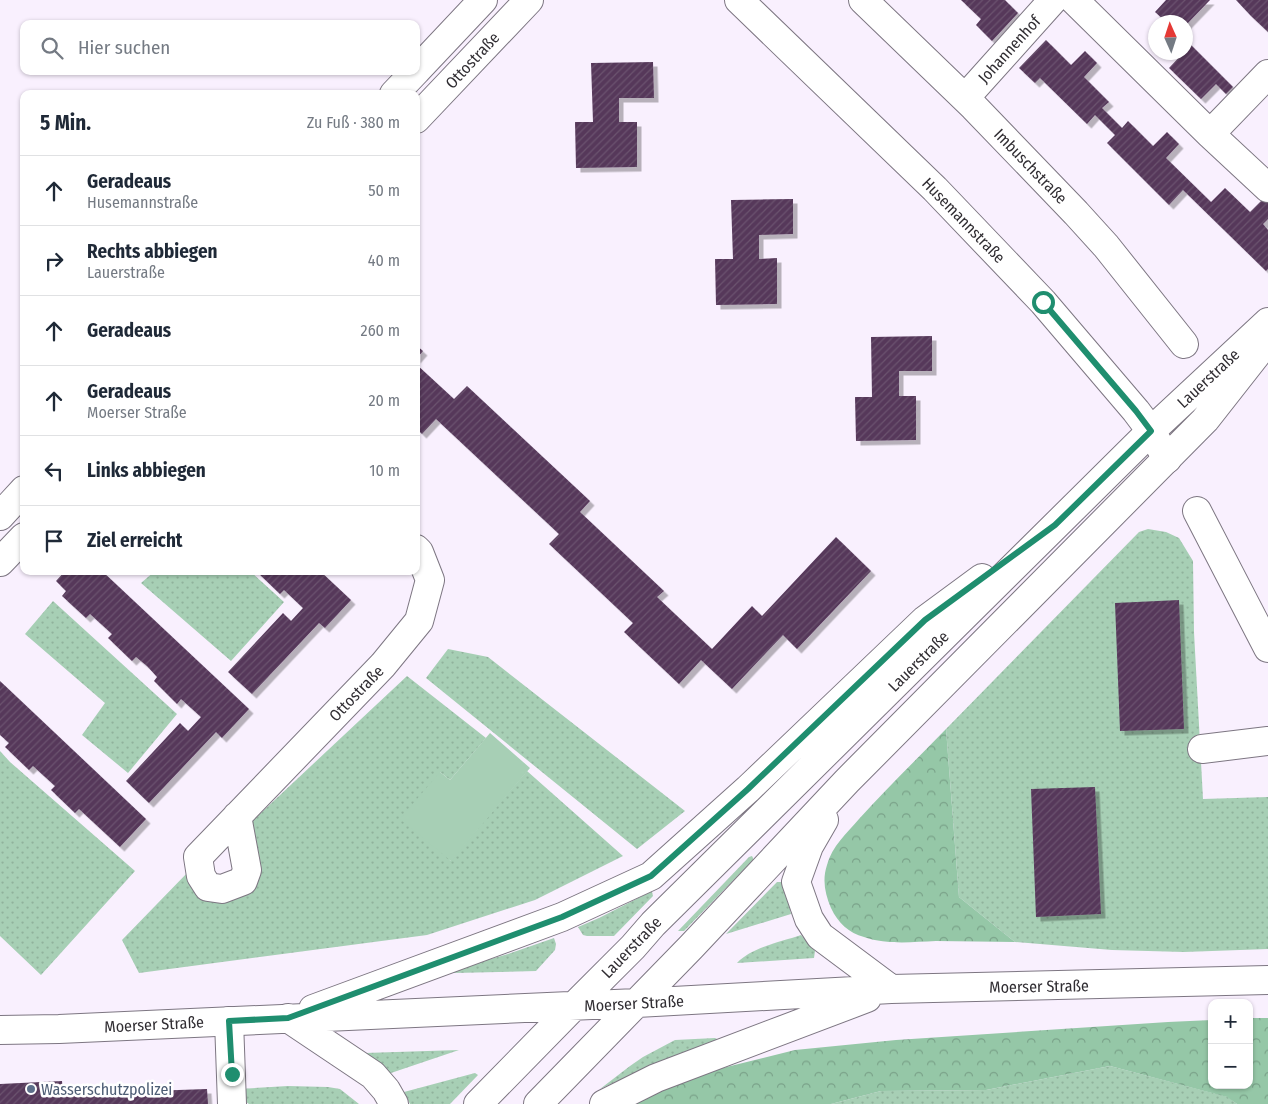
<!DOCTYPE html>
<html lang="de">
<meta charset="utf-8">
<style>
body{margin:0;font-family:"Fira Sans Condensed",sans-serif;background:#f6f6f7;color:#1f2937}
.controls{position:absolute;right:15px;bottom:15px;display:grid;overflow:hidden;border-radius:10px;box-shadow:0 1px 4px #0004}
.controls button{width:45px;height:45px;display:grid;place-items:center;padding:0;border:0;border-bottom:1px solid #e0e1e3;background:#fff;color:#1f2937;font:25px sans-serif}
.compass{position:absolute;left:1148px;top:15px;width:45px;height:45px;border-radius:50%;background:#fff;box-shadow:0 1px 4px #0004;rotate:357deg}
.stop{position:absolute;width:15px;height:15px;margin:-11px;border:4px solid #1f8e6f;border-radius:50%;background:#fff}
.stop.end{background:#1f8e6f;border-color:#fff;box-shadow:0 1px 5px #0008}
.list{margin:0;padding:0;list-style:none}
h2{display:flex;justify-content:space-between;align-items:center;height:65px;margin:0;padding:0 20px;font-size:21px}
h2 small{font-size:16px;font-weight:400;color:#747a83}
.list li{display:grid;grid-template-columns:32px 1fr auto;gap:15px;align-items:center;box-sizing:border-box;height:70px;padding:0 20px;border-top:1px solid #e0e1e3}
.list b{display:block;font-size:19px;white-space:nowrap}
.list p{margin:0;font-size:16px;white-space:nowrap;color:#747a83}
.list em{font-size:16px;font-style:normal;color:#747a83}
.icon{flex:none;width:28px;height:28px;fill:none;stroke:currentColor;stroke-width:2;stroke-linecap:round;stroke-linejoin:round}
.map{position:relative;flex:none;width:1268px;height:1104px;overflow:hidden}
.search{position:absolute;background:#fff;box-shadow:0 1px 4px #0004;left:20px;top:20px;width:400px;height:55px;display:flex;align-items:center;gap:12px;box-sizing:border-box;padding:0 18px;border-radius:10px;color:#747a83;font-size:19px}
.panel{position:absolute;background:#fff;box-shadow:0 1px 4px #0004;left:20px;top:90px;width:400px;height:485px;border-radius:10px}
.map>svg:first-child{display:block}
</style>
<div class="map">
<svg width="1268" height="1104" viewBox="0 0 1268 1104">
<defs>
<pattern id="grass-dots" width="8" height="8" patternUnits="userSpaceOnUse" patternTransform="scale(1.25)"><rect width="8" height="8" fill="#a7cfb5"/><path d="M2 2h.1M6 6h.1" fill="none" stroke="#90b29c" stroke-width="1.8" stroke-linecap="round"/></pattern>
<pattern id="forest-crowns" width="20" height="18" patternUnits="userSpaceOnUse" patternTransform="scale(1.25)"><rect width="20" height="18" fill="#95c7a7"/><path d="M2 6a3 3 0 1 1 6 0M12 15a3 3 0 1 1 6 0" fill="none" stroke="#7aa289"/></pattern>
<pattern id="building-hatch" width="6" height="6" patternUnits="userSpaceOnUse" patternTransform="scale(1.25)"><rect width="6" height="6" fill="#56385a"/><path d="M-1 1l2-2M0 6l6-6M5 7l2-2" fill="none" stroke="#6b536f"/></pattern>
<filter id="shadow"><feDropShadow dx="4.5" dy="4.5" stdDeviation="0" flood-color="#0004"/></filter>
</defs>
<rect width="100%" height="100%" fill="#f9f0fe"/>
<path fill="url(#grass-dots)" d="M1148 529 1166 532 1179 538 1193 561 1194 632 1203 799 1268 797V949L1184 952 1112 950 1015 942 959 897 946 729 1139 532Z
M155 571H250L284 602 231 661 141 583Z
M53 601 177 714 128 773 82 735 105 703 25 634Z
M448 649 488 657 685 811 637 849 426 678Z
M407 676 486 738 450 780 440 772 450 861 527 771 623 856 535 900 427 935 139 973 122 940 190 870 243 895 248 825Z
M0 751 10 762 135 871 41 975 0 936Z
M752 856 753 858V860L684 931H678L749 857Z
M777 882H782L785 884 791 914 726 934Z
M650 892H652L653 896 614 936H587L583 935 578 927 599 918Z
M801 935 815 951 814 958 737 963C752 947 781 942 801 935Z
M554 938 556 944 555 950 536 971 454 973 453 970 456 969 508 954Z
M715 1038 717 1039 716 1042 663 1060 600 1089 630 1066 643 1057 675 1040Z
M459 1050 388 1074 365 1053Z
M1110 1066 1228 1097 1237 1104H831L881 1091 986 1090Z
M475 1073 478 1075 450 1104H410L404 1092Z
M288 1086 328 1087 340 1089 359 1104H249L240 1098 239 1089Z"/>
<path fill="url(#forest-crowns)" d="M946 729 959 897 1015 942C989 942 962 941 936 941 912 942 887 945 864 937 849 933 838 923 831 908 825 894 822 880 827 865 832 846 847 833 859 819 887 788 917 759 946 729Z
M1249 1018H1268V1104H1237L1227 1097 1110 1066 986 1090 881 1091 831 1104H629L690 1076 795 1050 896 1040 1168 1022 1212 1020V1085H1249Z"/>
<path fill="#a7cfb5" d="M490 733 530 768 451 861 400 819 440 772 450 780Z"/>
<path fill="url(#building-hatch)" filter="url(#shadow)" d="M961 0H1005L1018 13 992 41 976 25 981 19Z
M1166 0H1210L1186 25V22H1166L1155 12Z
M1236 0H1268V32L1251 16Z
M1046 40 1071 65 1085 51 1097 63 1084 77 1109 102 1102 108 1122 128 1128 121 1153 146 1167 132 1179 144 1166 158 1211 202 1225 188 1250 212 1264 198 1268 202V219L1263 224 1268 230V269L1266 271 1183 190 1169 205 1107 143 1115 135 1095 115 1087 124 1040 78 1035 83 1019 68Z
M1186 40 1233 87 1226 94 1216 84 1201 99 1169 68 1184 52H1186Z
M653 62 654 98H619V122H637V167L576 168 575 122H593L591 63Z
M793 199V234L759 235V259L777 258V304L716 305 715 259H733L731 200Z
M932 336V371H899V396H916V440L856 441 855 397H872L871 337Z
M416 345 423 351 416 359Z
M416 364 454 399 467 386 590 501 580 512 664 591 657 597 712 649 752 606 762 616 836 537 871 571 797 649 783 635 732 689 701 660 679 684 624 632 633 623 549 544 559 534 436 419 422 434 416 428Z
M65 571H102L249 709 222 738 216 732 149 803 126 781 180 723 188 731 201 717 181 699 177 704 154 681 157 677 147 666 136 657 132 661 108 638 112 634 90 614 86 618 62 596 66 591 56 581Z
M256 571H320L351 600 325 628 319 623 252 694 228 672 283 613 291 621 303 608 284 590 280 594Z
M1179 600 1184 729 1120 731 1115 603Z
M0 681 146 819 120 847 79 809 75 813 51 790 55 786 33 766 29 770 5 747 9 743 0 735Z
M1095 787 1101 914 1036 917 1031 789Z
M62 1081 63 1094 207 1089 208 1104H0V1084Z"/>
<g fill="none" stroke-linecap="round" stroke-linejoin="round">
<g stroke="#7d7682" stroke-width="30">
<path id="minor" d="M739 0 935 189 1043 302 1136 411 1151 431 1167 459
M863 0 974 107 1076 213 1106 246 1184 344
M1074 0 1210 134 1268 188
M416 71 483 0
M394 94 416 71
M965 98 1053 0
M416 119 529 0
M1210 134 1268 74
M1197 511 1268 648
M0 516 24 490
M0 562 24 537
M1202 749 1268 741
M237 816 247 870 243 881 222 889 208 887 201 876 198 857 383 665 419 621 430 580 419 552 416 549
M229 1021 232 1104"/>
</g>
<g stroke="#7d7682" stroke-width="30">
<path id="major" d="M824 820 809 846 796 882 809 919 820 936 891 989
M313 1009 562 917 651 876 748 789 925 620 982 578
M288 1018 373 1075 386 1090 394 1104
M0 1030 59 1029 637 1003 891 989 1268 980
M478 1104 574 1006 633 947 653 924 1151 431 1268 322
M538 1104 691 947 847 781 1205 420 1267 341
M604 1104 656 1078 867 998"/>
</g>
<use href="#minor" stroke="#fff" stroke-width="28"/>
<use href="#major" stroke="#fff" stroke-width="28"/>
</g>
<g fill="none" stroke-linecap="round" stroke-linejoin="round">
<path stroke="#1f8e6f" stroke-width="6" d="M232 1074 229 1021 288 1018 562 917 651 876 748 789 925 620 1055 525 1151 431 1136 411 1043 302"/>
</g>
<circle fill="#5c6f8a" stroke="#fff" stroke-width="2" cx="31" cy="1089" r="5"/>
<g text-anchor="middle" stroke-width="5" stroke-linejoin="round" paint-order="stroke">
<g font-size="16" fill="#302d32" stroke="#fff">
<text transform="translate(1009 49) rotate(-48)" y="6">Johannenhof</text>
<text transform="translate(472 60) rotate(-47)" y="6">Ottostraße</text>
<text transform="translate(1031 166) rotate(46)" y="6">Imbuschstraße</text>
<text transform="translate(964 220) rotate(46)" y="6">Husemannstraße</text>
<text transform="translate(1208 378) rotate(-43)" y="6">Lauerstraße</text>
<text transform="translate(918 661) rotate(-45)" y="6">Lauerstraße</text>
<text transform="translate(356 693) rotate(-46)" y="6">Ottostraße</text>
<text transform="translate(631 947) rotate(-46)" y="6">Lauerstraße</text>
<text transform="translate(1039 986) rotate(-1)" y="6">Moerser Straße</text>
<text transform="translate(634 1003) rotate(-3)" y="6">Moerser Straße</text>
<text transform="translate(154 1024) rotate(-3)" y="6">Moerser Straße</text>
</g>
<g font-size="16" fill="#4e5e75" stroke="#fff" text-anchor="start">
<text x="41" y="1095">Wasserschutzpolizei</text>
</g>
</g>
</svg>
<div class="controls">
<button>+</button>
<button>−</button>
</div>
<svg class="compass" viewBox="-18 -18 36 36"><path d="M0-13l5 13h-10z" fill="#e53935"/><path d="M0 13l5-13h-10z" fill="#747a83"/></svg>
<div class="stop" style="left:1043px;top:302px"></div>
<div class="stop end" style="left:232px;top:1074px"></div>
<div class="search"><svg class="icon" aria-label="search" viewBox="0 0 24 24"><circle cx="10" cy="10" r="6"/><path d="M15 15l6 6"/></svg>Hier suchen</div>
<section class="panel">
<h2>5 Min.<small>Zu Fuß · 380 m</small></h2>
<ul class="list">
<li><svg class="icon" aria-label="ahead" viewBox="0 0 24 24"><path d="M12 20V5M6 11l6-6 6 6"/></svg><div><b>Geradeaus</b><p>Husemannstraße</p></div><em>50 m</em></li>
<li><svg class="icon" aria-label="right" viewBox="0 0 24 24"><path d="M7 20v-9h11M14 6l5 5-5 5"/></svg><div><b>Rechts abbiegen</b><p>Lauerstraße</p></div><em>40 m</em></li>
<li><svg class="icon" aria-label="ahead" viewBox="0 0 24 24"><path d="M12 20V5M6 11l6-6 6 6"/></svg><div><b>Geradeaus</b></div><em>260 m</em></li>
<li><svg class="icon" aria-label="ahead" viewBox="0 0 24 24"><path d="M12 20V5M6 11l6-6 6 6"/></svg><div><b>Geradeaus</b><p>Moerser Straße</p></div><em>20 m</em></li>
<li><svg class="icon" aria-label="left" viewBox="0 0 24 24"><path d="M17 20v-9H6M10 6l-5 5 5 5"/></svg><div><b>Links abbiegen</b></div><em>10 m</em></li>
<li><svg class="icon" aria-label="arrive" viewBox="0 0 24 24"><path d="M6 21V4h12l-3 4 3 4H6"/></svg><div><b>Ziel erreicht</b></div></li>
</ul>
</section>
</div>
